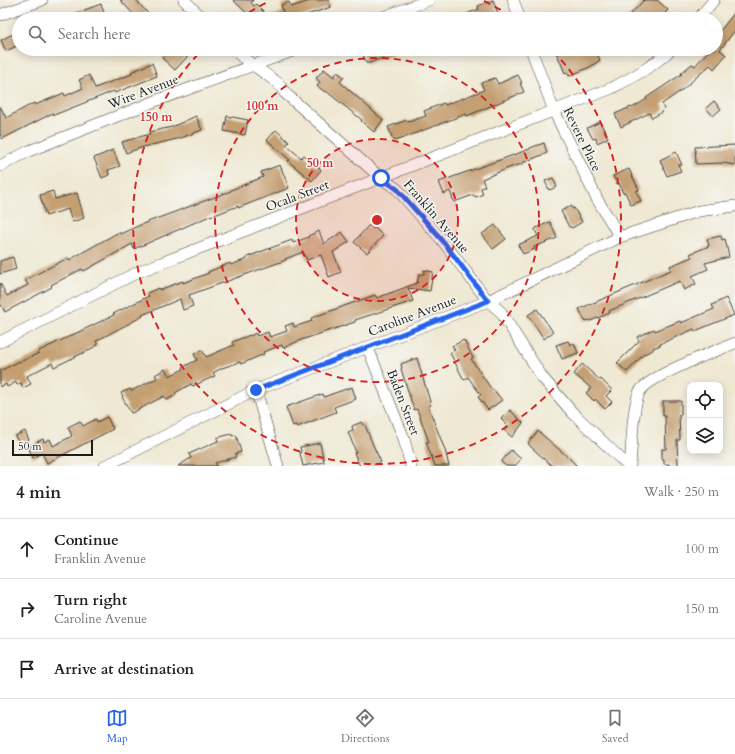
<!DOCTYPE html>
<meta charset="utf-8">
<style>
body{margin:0;font-family:Cardo,serif;background:#f2f2f2;color:#202124}
.controls{position:absolute;right:12px;bottom:12px;display:grid;overflow:hidden;border-radius:8px;box-shadow:0 2px 10px #0003}
.controls button{width:36px;height:36px;display:grid;place-items:center;padding:0;border:0;border-bottom:1px solid #e0e0e0;background:#fff;color:#202124;font:20px sans-serif}
.scale{position:absolute;left:12px;bottom:10px;width:81px;box-sizing:border-box;padding-left:4px;border:2px solid #1c1c1c;border-top:0;font-size:11px;line-height:14px;white-space:nowrap;color:#1c1c1c;-webkit-text-stroke:3px #f6f6f2;paint-order:stroke}
.stop{position:absolute;width:12px;height:12px;margin:-9px;border:3px solid #2563eb;border-radius:50%;background:#fff}
.stop.end{background:#2563eb;border-color:#fff;box-shadow:0 1px 4px #0008}
.list{margin:0;padding:0;list-style:none}
h2{display:flex;justify-content:space-between;align-items:center;height:52px;margin:0;padding:0 16px;font-size:17px}
h2 small{font-size:13px;font-weight:400;color:#757577}
.list li{display:grid;grid-template-columns:26px 1fr auto;gap:12px;align-items:center;box-sizing:border-box;height:60px;padding:0 16px;border-top:1px solid #e0e0e0}
.list b{display:block;font-size:15px;white-space:nowrap}
.list p{margin:0;font-size:13px;white-space:nowrap;color:#757577}
.list em{font-size:13px;font-style:normal;color:#757577}
.icon{flex:none;width:22px;height:22px;fill:none;stroke:currentColor;stroke-width:2;stroke-linecap:round;stroke-linejoin:round}
.map{position:relative;flex:none;width:735px;height:466px;overflow:hidden}
.search{position:absolute;background:#fff;box-shadow:0 2px 10px #0003;left:12px;right:12px;top:12px;height:44px;display:flex;align-items:center;gap:10px;box-sizing:border-box;padding:0 14px;border-radius:22px;color:#757577;font-size:15px}
.sheet{height:232px;background:#fff}
nav{display:flex;justify-content:space-around;align-items:center;box-sizing:border-box;height:56px;border-top:1px solid #e0e0e0;background:#fff;font-size:11px;color:#757577}
nav a{display:grid;justify-items:center;gap:2px}
nav .on{color:#2563eb}
.map>svg:first-child{display:block}
</style>
<div class="map">
<svg width="735" height="466" viewBox="0 0 735 466">
<rect width="100%" height="100%" fill="#f6f6f2"/>
<filter id="ink" filterUnits="userSpaceOnUse"><feTurbulence type="fractalNoise" baseFrequency=".025" numOctaves="2"/><feDisplacementMap in="SourceGraphic" scale="8" xChannelSelector="R" yChannelSelector="G"/><feConvolveMatrix kernelMatrix="1 2 1 2 8 2 1 2 1" color-interpolation-filters="sRGB"/></filter>
<filter id="wash" filterUnits="userSpaceOnUse"><feTurbulence type="fractalNoise" baseFrequency=".012" numOctaves="4" result="noise"/><feDisplacementMap in="SourceGraphic" scale="16" xChannelSelector="R" yChannelSelector="G"/><feGaussianBlur stdDeviation="0.9" result="paint"/><feColorMatrix in="noise" values="0 0 0 0 0 0 0 0 0 0 0 0 0 0 0 0 0 1.4 0 .05"/><feComposite in="paint" operator="in"/></filter>
<g filter="url(#wash)">
<rect width="100%" height="100%" fill="#efe8d2"/>
<g id="blocks">
<path fill="#c49f72" d="M120 0H136L153 19H138Z
M233 0H253L251 3 254 6 256 4 269 17 283 12 281 5 289 2 291 7 313 0H328L331 7 295 19H253Z
M493 0 500 19H454L479 9 478 6Z
M644 0H657L668 10 659 19H626Z
M101 4 105 16 95 19H62V18Z
M735 12V30L720 50 726 55 714 69 710 65 682 90 662 104 664 109 662 111V112L652 118 649 113 621 127 615 114 631 107 632 108 647 99 646 98 682 74 681 73 692 64 695 66 710 49H716V36Z
M19 31V45L6 51 1 40Z
M171 49H180L188 56 175 70 162 58Z
M369 49H404V50L369 63H366L363 54 365 53 364 51Z
M555 49H595L600 60 590 67 569 76 567 72 565 73Z
M152 63 157 76 115 93 114 91 54 115 53 113 2 139 0 134V106L6 118 34 103 35 105 64 93 65 96 83 88 79 80 89 75 95 88 132 74 131 72Z
M324 69 334 77 337 72 344 77 340 82 383 120 374 132 361 121 362 120 326 91 325 92 317 86 320 82 316 78Z
M518 75 522 83H520L524 92 467 116 466 114 395 141 392 137 388 127 407 120 408 122 426 116 424 111 444 103 445 105 484 90 481 83 495 78 498 84Z
M714 101 721 109 713 116 706 108Z
M196 116 202 130 181 138 143 147 126 153 122 142 150 134 149 132 172 127Z
M227 116 248 120 245 135 224 131Z
M600 122 608 138 597 143 596 138 593 139 587 128Z
M276 130 289 142 286 145 301 158 304 155 321 170 312 181 288 161 290 160 267 140Z
M544 143 547 153 522 163V164L511 167 482 179 485 186 481 188 483 194 476 197 473 195 454 202 450 191 444 194 439 182 530 149V148Z
M735 145V165L723 163 696 164 695 147Z
M113 150 120 166 108 170 109 175 102 178 94 158Z
M676 152 682 165H678L681 171 667 176 660 160Z
M280 165 289 188 238 208V206L212 216V215L134 249 132 244 84 271 82 269 51 285 52 287 5 312 0 303V283L7 296 28 285 25 280 68 258 69 260 119 232 120 234 145 223 231 191V190L263 177 261 172Z
M629 169 639 190 636 191 641 201 631 205 625 192 623 193 619 183 617 184 613 176Z
M553 178 557 187 549 190 545 181Z
M53 191 55 199 77 193 84 218 72 222 68 209 46 216 40 195Z
M571 206 573 209 574 208 582 222 572 228 571 227H569L561 211Z
M550 222 557 238 534 247 535 249 523 254 518 245 538 236 535 230 536 228Z
M369 225 373 229 375 228 383 236 367 253 354 242Z
M495 225 506 239 493 249 482 234Z
M319 231 324 244 342 232 349 242 333 252 341 272 329 277 321 255 307 260 303 252 285 259 286 260 189 295 193 306 183 310 180 299 142 315 143 316 96 341 98 345 85 352 54 367 52 363 27 376 31 384 23 388 21 383 17 385 16 382 7 387 6 384 0 387V371L20 361V362L39 353V351L114 315 113 314 149 296 147 293 159 288V290L183 281V283L209 273 208 272 230 263 231 265 247 259V257L292 240 293 243 309 237 308 236Z
M721 236 722 240 725 239 729 257 705 263 708 269 692 276 696 284 684 290 680 281 609 311 610 313 590 321 589 320 585 321 579 309 671 270 670 266 692 257 690 254 709 246 707 239Z
M13 257 16 269 0 274V261Z
M424 270 433 272 430 291 408 288 413 301 355 320V322L301 340 283 348 282 345 263 352 264 354 241 364 240 362 222 368 213 373 215 376 193 386 191 384 175 393 176 395 167 400 164 396 134 412 131 413 122 397 123 396 121 393 130 389 131 391 157 378 155 375 165 369 169 376 184 369 183 367 197 360 194 354 202 350 206 357 234 345 232 342 250 335V336L256 333 257 336 268 332 270 337 287 331 285 326 293 323 294 327 312 321 311 318 375 295 377 298 417 283 419 274H424Z
M726 298 734 315 695 331 694 329 660 344 661 345 653 348V350L644 354 627 372 617 363 639 341 637 337 654 329 655 331 680 321 681 323 714 309 712 305Z
M537 309 553 332 544 339 528 315Z
M464 340 473 358 471 359 492 390 493 389 502 400 488 410 478 397 481 395 468 377 464 380 450 353 455 350 452 346Z
M568 341 570 345 574 343 578 353 562 359 556 345Z
M417 358 431 405 428 406 445 450 449 466H435L426 442H429L417 409 414 410 401 369 402 368 401 364Z
M582 364 600 380 601 379 612 390 606 396 612 402 605 409 595 399 594 401 586 393 591 388 574 374Z
M352 387 356 399 334 407 336 412 297 427 296 425 293 426 286 407 323 394 324 397 329 395Z
M663 401H681V415H679L680 440H677L678 466H669V464H664V459H662V449H666L665 416H663Z
M510 410 523 423 512 437 504 430 508 426 501 419Z
M107 417 113 429 47 463 42 453 33 458 28 447 43 439 44 442 50 439 53 446 72 436 68 427 80 421 83 426 96 419 97 422Z
M362 422 364 425H365L373 445 381 462 372 466H360L354 453 356 452 348 432 353 430 352 426Z
M25 431 29 440 20 445 15 436Z
M538 431 569 458 577 466H552L530 446 528 443Z
M231 434 232 436 236 435 241 452 235 454 236 457 215 463 217 466H178L191 458 189 454 218 441 217 438Z
M320 443 324 462 303 466 300 453 301 452 300 447Z
M511 450 521 459 515 466H506L501 462Z"/>
</g>
</g>
<g filter="url(#ink)">
<use href="#blocks" fill-opacity="0" stroke="#3c3b37" stroke-width="1"/>
<g fill="none" stroke-linecap="round" stroke-linejoin="round">
<g stroke="#3c3b37" stroke-width="12">
<path id="minor" d="M184 0 203 19
M513 0 520 19
M0 15 42 0
M378 19 429 0
M698 19 714 0
M234 49 242 57 278 83 285 93 381 178 397 189 442 240 488 301 501 312 542 377 572 412 628 466
M531 49 554 111 597 199 620 237
M0 166 29 151 158 100 298 49
M0 342 138 272 612 88C633 77 654 66 671 49
M368 348 404 439 411 466
M256 390 278 466
M105 466 256 390 488 301 620 237 699 211 735 206
M630 466C632 446 632 410 639 393 645 377 716 351 735 343"/>
</g>
<use href="#minor" stroke="#fff" stroke-width="11"/>
</g>
</g>
<g fill="none" stroke-linecap="round" stroke-linejoin="round" filter="url(#ink)">
<path stroke="#2563eb" stroke-width="5" d="M256 390 488 301 442 240 397 189 381 178"/>
</g>
<circle cx="377" cy="220" r="81" fill="#d62828" fill-opacity=".12"/>
<g fill="none" stroke="#d62828" stroke-width="2" stroke-dasharray="7 5">
<circle cx="377" cy="220" r="81"/>
<circle cx="377" cy="220" r="162"/>
<path d="M239 19A244 244 0 0 1 270 1M484 1A244 244 0 0 1 515 19M553 51A244 244 0 1 1 201 51"/>
</g>
<g text-anchor="middle" stroke-width="3" stroke-linejoin="round" paint-order="stroke">
<g font-size="13" fill="#1c1c1c" stroke="#f6f6f2">
<text transform="translate(143 91) rotate(-21)" y="5">Wire Avenue</text>
<text transform="translate(583 139) rotate(64)" y="5">Revere Place</text>
<text transform="translate(297 195) rotate(-21)" y="5">Ocala Street</text>
<text transform="translate(437 216) rotate(49)" y="5">Franklin Avenue</text>
<text transform="translate(412 315) rotate(-21)" y="5">Caroline Avenue</text>
<text transform="translate(404 402) rotate(69)" y="5">Baden Street</text>
</g>
</g>
<circle cx="377" cy="220" r="6" fill="#d62828" stroke="#f6f6f2" stroke-width="2"/>
<g font-size="12" text-anchor="middle" font-weight="bold" fill="#d62828" stroke="#f6f6f2" stroke-width="3" stroke-linejoin="round" paint-order="stroke">
<text x="262" y="110">100 m</text>
<text x="156" y="121">150 m</text>
<text x="320" y="167">50 m</text>
</g>
</svg>
<div class="controls">
<button><svg class="icon" aria-label="locate" viewBox="0 0 24 24"><circle cx="12" cy="12" r="6"/><path d="M12 2v4M12 18v4M2 12h4M18 12h4"/></svg></button>
<button><svg class="icon" aria-label="layers" viewBox="0 0 24 24"><path d="M12 4l9 5-9 5-9-5zM3 14l9 5 9-5"/></svg></button>
</div>
<div class="scale">50 m</div>
<div class="stop" style="left:381px;top:178px"></div>
<div class="stop end" style="left:256px;top:390px"></div>
<div class="search"><svg class="icon" aria-label="search" viewBox="0 0 24 24"><circle cx="10" cy="10" r="6"/><path d="M15 15l6 6"/></svg>Search here</div>
</div>
<section class="sheet">
<h2>4 min<small>Walk · 250 m</small></h2>
<ul class="list">
<li><svg class="icon" aria-label="ahead" viewBox="0 0 24 24"><path d="M12 20V5M6 11l6-6 6 6"/></svg><div><b>Continue</b><p>Franklin Avenue</p></div><em>100 m</em></li>
<li><svg class="icon" aria-label="right" viewBox="0 0 24 24"><path d="M7 20v-9h11M14 6l5 5-5 5"/></svg><div><b>Turn right</b><p>Caroline Avenue</p></div><em>150 m</em></li>
<li><svg class="icon" aria-label="arrive" viewBox="0 0 24 24"><path d="M6 21V4h12l-3 4 3 4H6"/></svg><div><b>Arrive at destination</b></div></li>
</ul>
</section>
<nav>
<a class="on"><svg class="icon" aria-label="map" viewBox="0 0 24 24"><path d="M3 6l6-2 6 2 6-2v14l-6 2-6-2-6 2zM9 4v14M15 6v14"/></svg>Map</a>
<a><svg class="icon" aria-label="directions" viewBox="0 0 24 24"><path d="M12 3l9 9-9 9-9-9zM9 14v-3h6M13 9l2 2-2 2"/></svg>Directions</a>
<a><svg class="icon" aria-label="saved" viewBox="0 0 24 24"><path d="M7 4h10v16l-5-4-5 4z"/></svg>Saved</a>
</nav>
